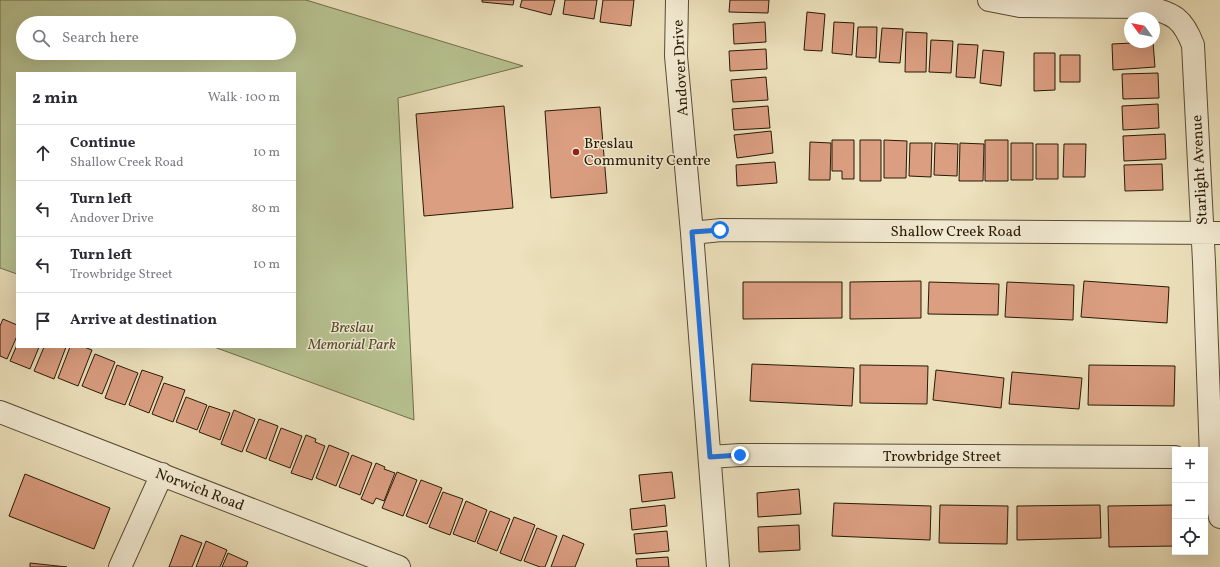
<!DOCTYPE html>
<meta charset="utf-8">
<style>
body{margin:0;font-family:Vollkorn,serif;background:#f7f7f7;color:#2b2b33}
.controls{position:absolute;right:12px;bottom:12px;display:grid;overflow:hidden;border-radius:0px;box-shadow:0 4px 16px #0002}
.controls button{width:36px;height:36px;display:grid;place-items:center;padding:0;border:0;border-bottom:1px solid #e1e1e2;background:#fff;color:#2b2b33;font:20px sans-serif}
.compass{position:absolute;left:1124px;top:12px;width:36px;height:36px;border-radius:50%;background:#fff;box-shadow:0 4px 16px #0002;rotate:303deg}
.stop{position:absolute;width:12px;height:12px;margin:-9px;border:3px solid #1a73e8;border-radius:50%;background:#fff}
.stop.end{background:#1a73e8;border-color:#fff;box-shadow:0 1px 4px #0008}
.list{margin:0;padding:0;list-style:none}
h2{display:flex;justify-content:space-between;align-items:center;height:52px;margin:0;padding:0 16px;font-size:17px}
h2 small{font-size:13px;font-weight:400;color:#7c7c81}
.list li{display:grid;grid-template-columns:26px 1fr auto;gap:12px;align-items:center;box-sizing:border-box;height:56px;padding:0 16px;border-top:1px solid #e1e1e2}
.list b{display:block;font-size:15px;white-space:nowrap}
.list p{margin:0;font-size:13px;white-space:nowrap;color:#7c7c81}
.list em{font-size:13px;font-style:normal;color:#7c7c81}
.icon{flex:none;width:22px;height:22px;fill:none;stroke:currentColor;stroke-width:2;stroke-linecap:round;stroke-linejoin:round}
.map{position:relative;flex:none;width:1220px;height:567px;overflow:hidden}
.search{position:absolute;background:#fff;box-shadow:0 4px 16px #0002;left:16px;top:16px;width:280px;height:44px;display:flex;align-items:center;gap:10px;box-sizing:border-box;padding:0 14px;border-radius:22px;color:#7c7c81;font-size:15px}
.panel{position:absolute;background:#fff;box-shadow:0 4px 16px #0002;left:16px;top:72px;width:280px;height:276px;border-radius:0px}
.map>svg:first-child{display:block}
</style>
<div class="map">
<svg width="1220" height="567" viewBox="0 0 1220 567">
<rect width="100%" height="100%" fill="#ede2bd"/>
<filter id="stains"><feTurbulence type="fractalNoise" baseFrequency=".005" numOctaves="4"/><feColorMatrix values="0 0 0 0 .2 0 0 0 0 .09 0 0 0 0 .02 0 0 0 .5 -.17"/></filter>
<radialGradient id="worn" r=".72"><stop offset=".6" stop-color="#630" stop-opacity="0"/><stop offset="1" stop-color="#630" stop-opacity=".3"/></radialGradient>
<path fill="#b8c392" stroke="#706e4c" fill-rule="evenodd" d="M0 0H306L523 66 398 98 414 420 214 347H295V73H17V274L0 268ZM23 23H289V53H23Z"/>
<path fill="#db9e81" stroke="#281906" d="M482 0H514L513 5 482 2Z
M522 0H555L551 15 520 7Z
M565 0H597L594 19 563 14Z
M603 0H634L631 26 600 22Z
M730 0H769L768 13 729 12Z
M807 12 825 14 822 51 804 50Z
M765 22 766 42 734 44 733 24Z
M834 22 854 23 852 55 832 53Z
M858 27H877L876 58 856 57Z
M882 28 903 29 900 63 879 62Z
M906 32 927 33 926 72H905Z
M931 40 953 41 951 73 929 72Z
M1153 42 1155 67 1113 70 1112 44Z
M958 44 978 45 975 78 956 77Z
M766 49 767 69 730 71 729 51Z
M983 50 1004 52 1001 86 980 83Z
M1034 53H1055V90L1034 91Z
M1060 55H1080V82H1060Z
M1158 73 1159 98 1123 99 1122 74Z
M766 77 768 100 733 102 731 80Z
M1158 104 1159 128 1123 130 1122 106Z
M504 106 513 208 424 216 416 114Z
M768 106 770 128 734 130 732 109Z
M600 107 607 193 551 198 545 111Z
M771 131 773 153 737 158 734 135Z
M1165 134 1166 159 1124 161 1123 136Z
M832 140H854V179H842V171H832Z
M860 140H881V181H860Z
M884 140 907 141 906 178H884Z
M985 140H1008V181H985Z
M810 142 831 143 830 180H809Z
M910 143H932L931 177 909 176Z
M935 143 958 144 957 176 934 175Z
M960 143 984 144 983 181H959Z
M1011 143H1033V180H1011Z
M1036 144H1058V179H1036Z
M1064 144H1086L1085 177H1063Z
M775 162 777 183 737 186 736 165Z
M1162 164 1163 190 1125 191 1124 165Z
M921 281V318L850 319V282Z
M1084 281 1169 287 1167 323 1081 317Z
M743 282H842V318L743 319Z
M929 282 999 284 998 315 928 314Z
M1007 282 1074 285 1073 320 1005 317Z
M3 319 17 325V336L7 359 0 356V326Z
M17 345V347H39L30 369 10 361Z
M44 347H66L54 379 34 371Z
M70 347H84L92 350 78 386 58 378Z
M95 354 115 362 102 394 82 386Z
M752 364 854 368 852 406 750 401Z
M117 365 138 373 125 405 105 398Z
M860 365 928 366 927 404 860 403Z
M1089 365 1175 366 1174 406 1088 405Z
M142 370 163 377 149 413 129 405Z
M936 370 1004 378 1001 408 933 400Z
M1012 372 1082 378 1079 409 1009 404Z
M164 383 185 390 173 422 152 414Z
M186 397 207 405 197 430 176 422Z
M209 406 230 413 220 440 199 432Z
M234 410 255 419 242 452 221 444Z
M259 419 278 426 266 459 246 451Z
M281 428 302 436 290 468 269 460Z
M306 435 316 439 315 442 325 446 312 480 291 473Z
M329 445 349 453 336 486 316 478Z
M352 455 372 463 360 495 339 487Z
M376 463 385 467 384 469 395 473 384 501 376 498 373 504 361 499Z
M397 472 417 480 403 516 382 508Z
M672 472 675 498 642 502 639 475Z
M25 474 110 508 94 549 9 516Z
M421 480 442 488 427 524 406 516Z
M799 489 801 514 758 517 757 493Z
M443 492 463 499 450 535 429 527Z
M466 501 487 510 475 542 453 534Z
M834 503 931 506 930 540 832 536Z
M665 505 667 526 632 530 630 509Z
M940 505 1008 506 1007 544 939 543Z
M1100 505 1101 538 1017 540V506Z
M1175 505V546L1109 547 1108 506Z
M490 511 510 519 497 551 477 543Z
M514 517 535 525 521 561 500 553Z
M799 525 800 550 759 552 758 527Z
M537 528 557 536 545 567H540L524 561Z
M667 531 669 551 636 554 634 534Z
M181 535 202 543 192 567H169Z
M563 535 584 544 575 567H551Z
M206 541 227 550 220 567H196Z
M228 553 248 562 246 567H222Z
M668 557 669 567H637L636 559Z
M30 563 67 567H30Z"/>
<g fill="none" stroke-linecap="round" stroke-linejoin="round">
<g stroke="#594b34" stroke-width="24">
<path id="minor" d="M677 0 676 56 692 233 718 567
M989 0 1020 6 1146 7C1174 13 1183 19 1193 45L1204 262 1211 457 1213 484 1220 517
M692 233 721 230 1220 233
M0 412 399 567
M710 457 740 455 1175 457
M120 567 162 474"/>
</g>
<use href="#minor" stroke="#f3ecd4" stroke-width="22"/>
</g>
<g fill="none" stroke-linecap="round" stroke-linejoin="round">
<path stroke="#1a73e8" stroke-width="5" d="M720 230 692 232 710 457 740 455"/>
</g>
<circle fill="#8f2418" stroke="#f3ecd4" stroke-width="1.5" cx="576" cy="152" r="4"/>
<g text-anchor="middle" stroke-width="3" stroke-linejoin="round" paint-order="stroke">
<g font-size="15" fill="#281906" stroke="#f3ecd4">
<text transform="translate(680 68) rotate(-93)" y="5">Andover Drive</text>
<text transform="translate(1199 170) rotate(-93)" y="5">Starlight Avenue</text>
<text x="956" y="236">Shallow Creek Road</text>
<text x="942" y="461">Trowbridge Street</text>
<text transform="translate(200 489) rotate(21)" y="5">Norwich Road</text>
</g>
<g font-size="15" fill="#281906" stroke="#f3ecd4" text-anchor="start">
<text x="584" y="148">Breslau<tspan x="584" dy="17">Community Centre</tspan></text>
</g>
<g font-size="15" font-style="italic" fill="#534c30" stroke="#f3ecd4">
<text x="352" y="332">Breslau<tspan x="352" dy="17">Memorial Park</tspan></text>
</g>
</g>
<rect width="100%" height="100%" filter="url(#stains)"/>
<rect width="100%" height="100%" fill="url(#worn)"/>
</svg>
<div class="controls">
<button>+</button>
<button>−</button>
<button><svg class="icon" aria-label="locate" viewBox="0 0 24 24"><circle cx="12" cy="12" r="6"/><path d="M12 2v4M12 18v4M2 12h4M18 12h4"/></svg></button>
</div>
<svg class="compass" viewBox="-18 -18 36 36"><path d="M0-13l5 13h-10z" fill="#e53935"/><path d="M0 13l5-13h-10z" fill="#7c7c81"/></svg>
<div class="stop" style="left:720px;top:230px"></div>
<div class="stop end" style="left:740px;top:455px"></div>
<div class="search"><svg class="icon" aria-label="search" viewBox="0 0 24 24"><circle cx="10" cy="10" r="6"/><path d="M15 15l6 6"/></svg>Search here</div>
<section class="panel">
<h2>2 min<small>Walk · 100 m</small></h2>
<ul class="list">
<li><svg class="icon" aria-label="ahead" viewBox="0 0 24 24"><path d="M12 20V5M6 11l6-6 6 6"/></svg><div><b>Continue</b><p>Shallow Creek Road</p></div><em>10 m</em></li>
<li><svg class="icon" aria-label="left" viewBox="0 0 24 24"><path d="M17 20v-9H6M10 6l-5 5 5 5"/></svg><div><b>Turn left</b><p>Andover Drive</p></div><em>80 m</em></li>
<li><svg class="icon" aria-label="left" viewBox="0 0 24 24"><path d="M17 20v-9H6M10 6l-5 5 5 5"/></svg><div><b>Turn left</b><p>Trowbridge Street</p></div><em>10 m</em></li>
<li><svg class="icon" aria-label="arrive" viewBox="0 0 24 24"><path d="M6 21V4h12l-3 4 3 4H6"/></svg><div><b>Arrive at destination</b></div></li>
</ul>
</section>
</div>
